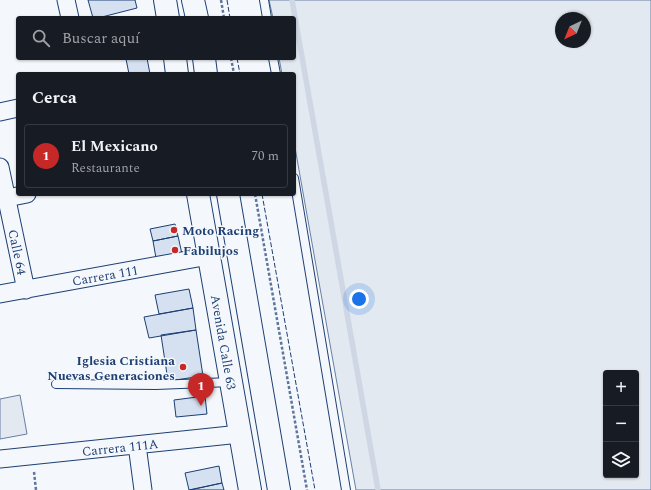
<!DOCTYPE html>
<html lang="es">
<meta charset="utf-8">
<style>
body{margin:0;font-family:Spectral,serif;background:#242831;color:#f1f3f6}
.controls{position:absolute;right:12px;bottom:12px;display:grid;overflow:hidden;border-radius:4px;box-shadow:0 1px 3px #0004}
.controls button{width:36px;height:36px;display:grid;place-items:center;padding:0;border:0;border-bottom:1px solid #363941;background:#171b24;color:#f1f3f6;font:20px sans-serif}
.compass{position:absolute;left:555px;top:12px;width:36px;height:36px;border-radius:50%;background:#171b24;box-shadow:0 1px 3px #0004;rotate:223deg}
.you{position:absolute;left:359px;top:299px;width:14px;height:14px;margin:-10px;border:3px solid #fff;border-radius:50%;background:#1a73e8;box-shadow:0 0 0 6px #1a73e833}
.badge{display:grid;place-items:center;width:26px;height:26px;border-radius:50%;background:#c62828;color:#fff;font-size:13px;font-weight:700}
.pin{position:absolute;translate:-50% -33px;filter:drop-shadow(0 1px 2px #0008)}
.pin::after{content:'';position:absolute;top:21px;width:14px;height:12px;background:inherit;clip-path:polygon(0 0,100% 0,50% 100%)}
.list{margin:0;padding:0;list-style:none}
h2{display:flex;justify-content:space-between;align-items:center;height:52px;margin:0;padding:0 16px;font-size:17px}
h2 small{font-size:13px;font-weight:400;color:#9ea1a6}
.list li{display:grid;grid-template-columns:26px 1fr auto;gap:12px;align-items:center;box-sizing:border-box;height:64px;margin:0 8px 8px;padding:0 8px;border:1px solid #363941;border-radius:4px}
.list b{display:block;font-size:15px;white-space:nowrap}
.list p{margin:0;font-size:13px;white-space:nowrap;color:#9ea1a6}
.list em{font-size:13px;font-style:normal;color:#9ea1a6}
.icon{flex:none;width:22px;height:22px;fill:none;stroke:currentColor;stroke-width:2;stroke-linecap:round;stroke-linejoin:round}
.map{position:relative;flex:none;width:651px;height:490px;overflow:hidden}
.search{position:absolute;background:#171b24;box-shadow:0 1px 3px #0004;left:16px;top:16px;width:280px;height:44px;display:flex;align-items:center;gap:10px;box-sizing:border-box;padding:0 14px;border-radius:4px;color:#9ea1a6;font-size:15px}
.panel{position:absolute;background:#171b24;box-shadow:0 1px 3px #0004;left:16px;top:72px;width:280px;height:124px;border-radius:4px}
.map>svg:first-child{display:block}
</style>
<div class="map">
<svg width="651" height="490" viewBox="0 0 651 490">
<rect width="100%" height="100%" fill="#f4f7fb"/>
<path fill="#e3e9f0" stroke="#687fa3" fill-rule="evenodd" d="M269 0H651V490H356L294 142V74H282L279 58H294V18H273ZM561 18H585V42H561ZM606 373H636V475H606Z
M20 395 27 434 0 439V399Z"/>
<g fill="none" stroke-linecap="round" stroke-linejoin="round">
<path stroke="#cfd7e4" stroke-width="5.5" d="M292 0 378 490"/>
</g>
<path fill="#d5e0f0" stroke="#1d3f73" d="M88 0H135L137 8 98 18H93Z
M133 58H147L150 74H129L126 59Z
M175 224 178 236 153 241 150 229Z
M178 236 182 254 156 258 153 241Z
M189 289 193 308 159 314 155 295Z
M193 308 196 330 149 338 144 317Z
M196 330 203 376 168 381 161 335Z
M205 396 207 414 176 417 174 400Z
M219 466 222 483 189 490 185 473Z
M222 483 224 490H190Z"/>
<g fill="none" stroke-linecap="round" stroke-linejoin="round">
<g stroke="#1d3f73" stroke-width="10">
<path id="service" d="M264 0 267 18
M273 58 276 74
M294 178 346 490
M56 384 156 385 231 382"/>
</g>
<g stroke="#1d3f73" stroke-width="19">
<path id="minor" d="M66 0 70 18
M0 112 18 108
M0 167 26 290
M7 198 27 194
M0 294 209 256
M137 445 143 490
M0 459 240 434"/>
</g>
<g stroke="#1d3f73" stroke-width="24">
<path id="secondary" d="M165 0 168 18
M193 0 197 18
M175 58 177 74
M204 58 206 74
M198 194 250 490
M228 194 279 490"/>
</g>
<path stroke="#5e769c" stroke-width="2.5" stroke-dasharray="3 2" stroke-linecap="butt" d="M221 0 224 18
M231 58 234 74
M255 194 307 490
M34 472 36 490"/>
<use href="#service" stroke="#f4f7fb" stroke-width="8"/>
<use href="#minor" stroke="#f4f7fb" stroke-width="17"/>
<use href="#secondary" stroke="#f4f7fb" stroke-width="22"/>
<path stroke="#1d3f73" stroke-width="1" stroke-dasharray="5 2" stroke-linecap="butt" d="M227 0 230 18
M237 58 240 74
M262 194 315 490"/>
</g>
<g fill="#c62828" stroke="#f4f7fb" stroke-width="1.5">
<circle cx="174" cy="230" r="4"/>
<circle cx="175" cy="250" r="4"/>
<circle cx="183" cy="367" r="4"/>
</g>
<g text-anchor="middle" stroke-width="3" stroke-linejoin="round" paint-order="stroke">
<g font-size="13" font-weight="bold" fill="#1d3f73" stroke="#f4f7fb" text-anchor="start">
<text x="182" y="235">Moto Racing</text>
<text x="183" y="255">Fabilujos</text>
<text x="175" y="365" text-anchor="end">Iglesia Cristiana<tspan x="175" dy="15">Nuevas Generaciones</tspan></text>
</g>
<g font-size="13" fill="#1d3f73" stroke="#f4f7fb">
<text transform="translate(18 252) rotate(78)" y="5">Calle 64</text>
<text transform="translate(105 275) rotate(-10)" y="5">Carrera 111</text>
<text transform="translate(224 342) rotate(80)" y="5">Avenida Calle 63</text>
<text transform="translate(120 447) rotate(-6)" y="5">Carrera 111A</text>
</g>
</g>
</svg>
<div class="controls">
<button>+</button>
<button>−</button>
<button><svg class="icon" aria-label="layers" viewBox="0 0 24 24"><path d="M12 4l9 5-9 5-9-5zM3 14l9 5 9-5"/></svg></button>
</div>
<svg class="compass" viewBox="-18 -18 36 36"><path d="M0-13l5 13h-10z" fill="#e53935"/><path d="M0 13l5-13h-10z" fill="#9ea1a6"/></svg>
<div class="you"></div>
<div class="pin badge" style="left:201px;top:406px">1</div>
<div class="search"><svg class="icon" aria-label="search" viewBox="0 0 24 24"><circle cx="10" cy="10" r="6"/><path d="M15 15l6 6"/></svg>Buscar aquí</div>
<section class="panel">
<h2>Cerca<small></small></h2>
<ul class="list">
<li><span class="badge">1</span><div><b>El Mexicano</b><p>Restaurante</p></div><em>70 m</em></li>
</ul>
</section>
</div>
